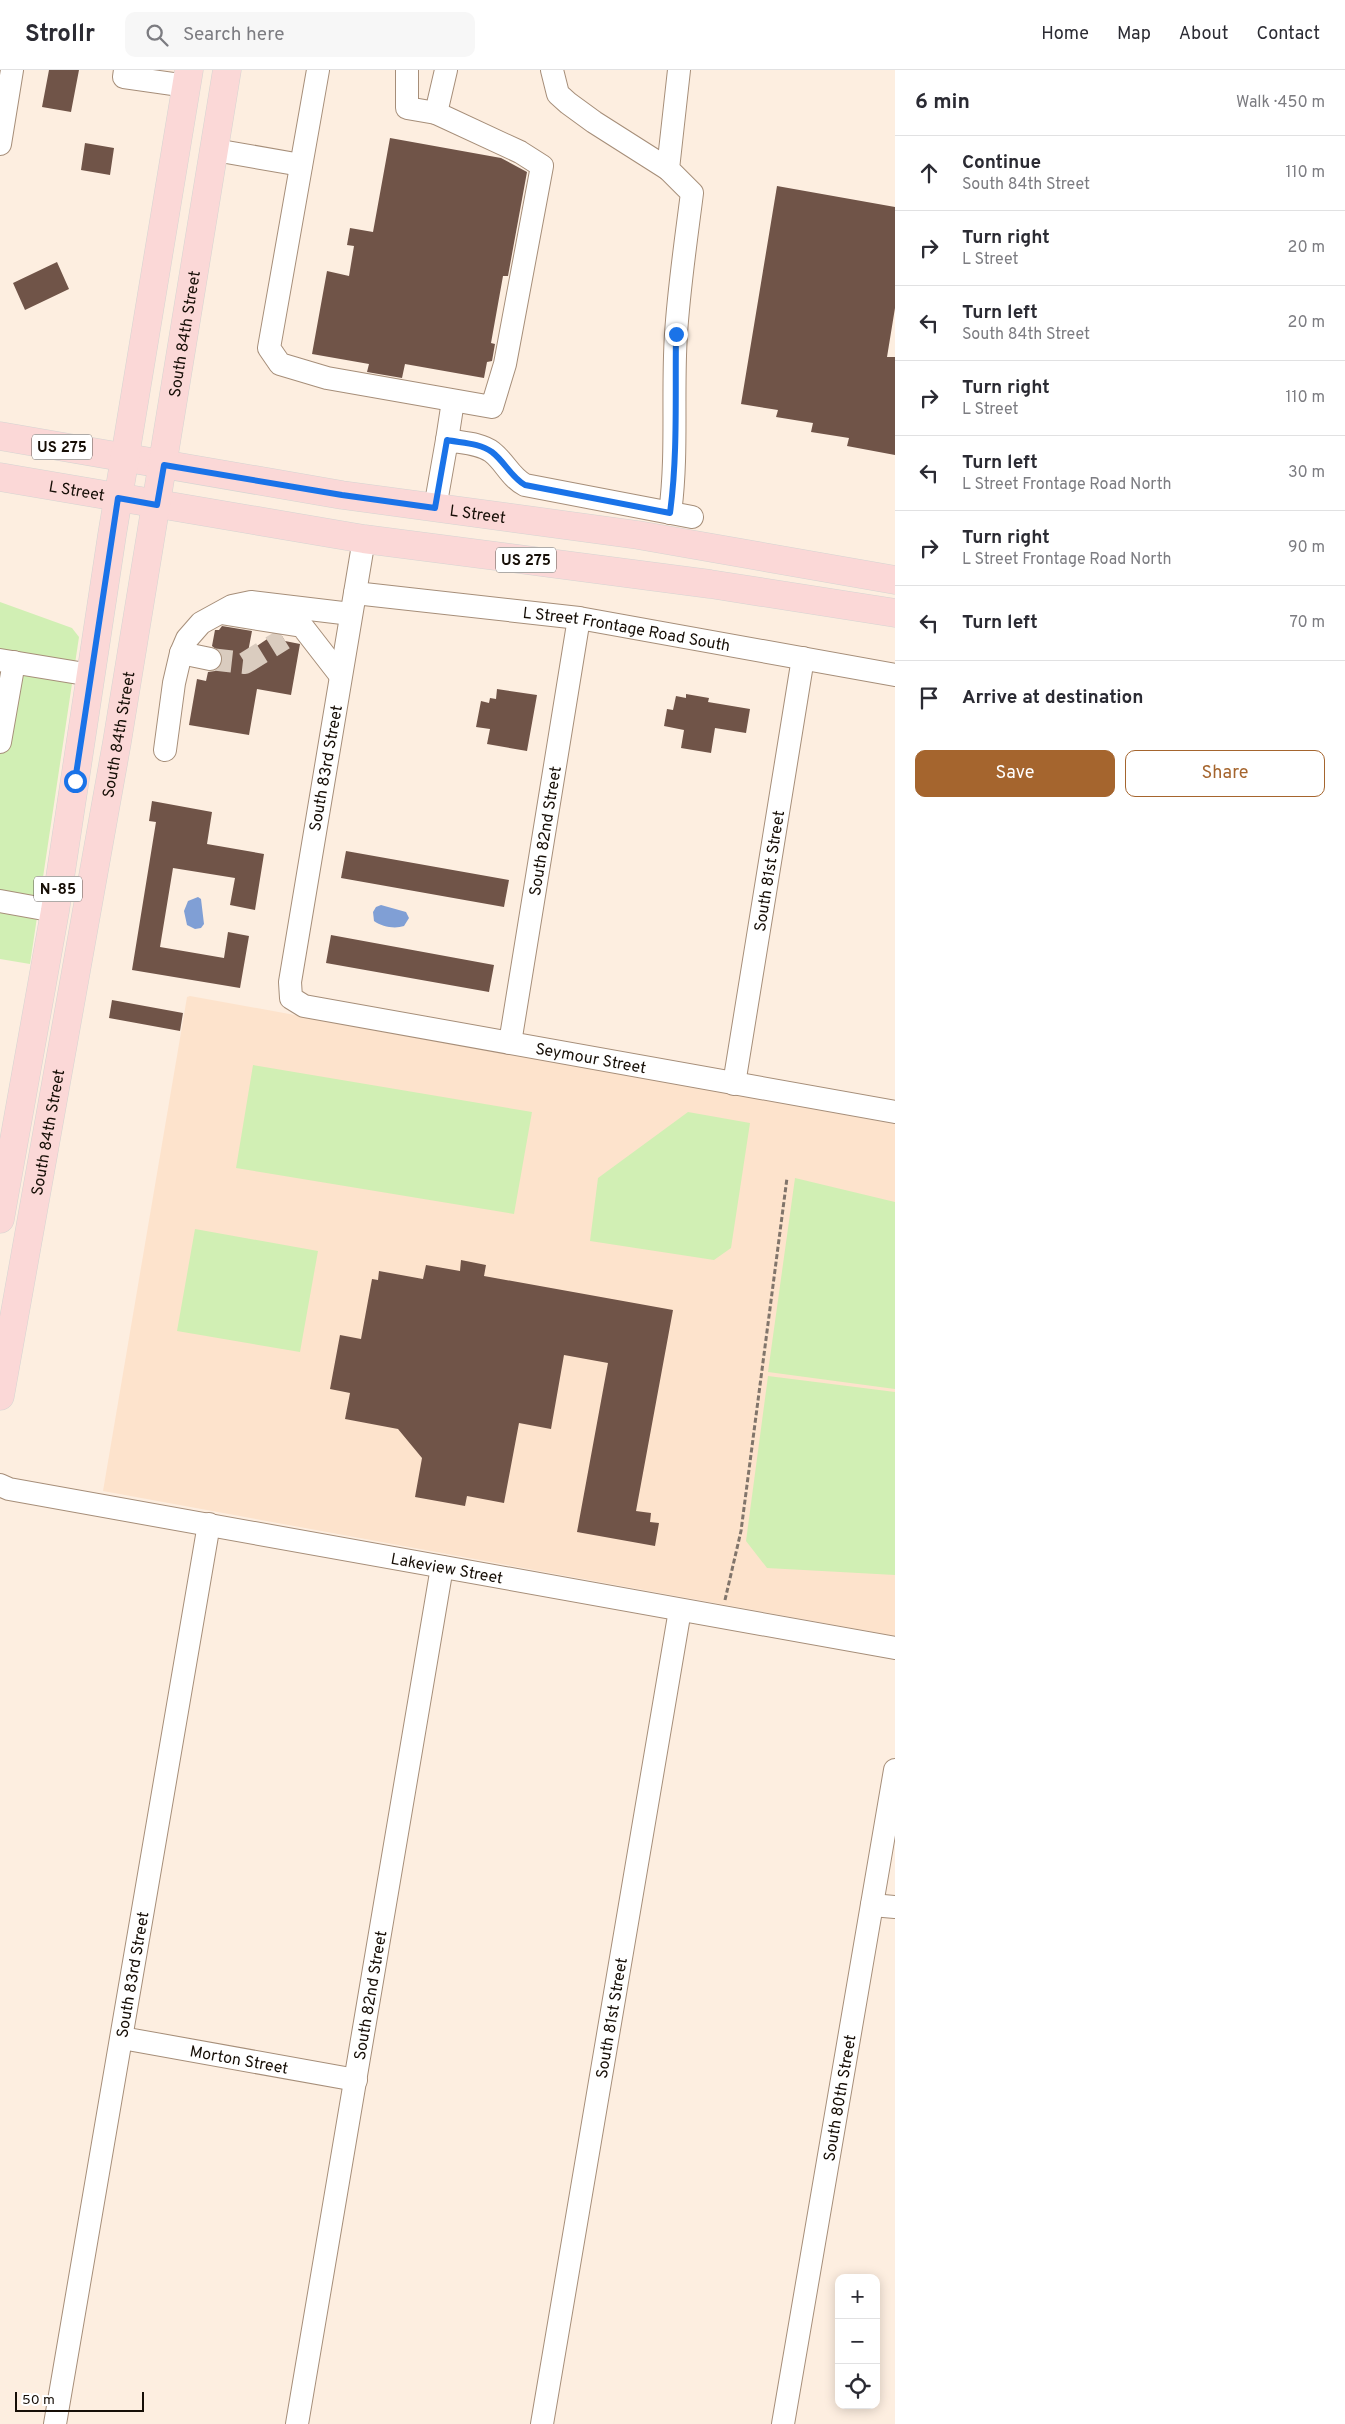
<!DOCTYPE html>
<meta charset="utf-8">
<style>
body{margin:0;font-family:Overpass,sans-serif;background:#f7f7f7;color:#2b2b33}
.controls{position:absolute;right:15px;bottom:15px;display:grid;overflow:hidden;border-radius:10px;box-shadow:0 2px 12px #0003}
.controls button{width:45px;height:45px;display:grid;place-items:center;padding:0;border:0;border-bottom:1px solid #e1e1e2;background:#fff;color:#2b2b33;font:25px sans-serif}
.scale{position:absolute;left:15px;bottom:12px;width:129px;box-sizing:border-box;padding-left:5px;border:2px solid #160e06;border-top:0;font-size:14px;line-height:18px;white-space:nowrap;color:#160e06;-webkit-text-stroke:4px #fff;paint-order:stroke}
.stop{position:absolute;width:15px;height:15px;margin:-11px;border:4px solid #1a73e8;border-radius:50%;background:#fff}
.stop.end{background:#1a73e8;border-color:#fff;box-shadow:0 1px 5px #0008}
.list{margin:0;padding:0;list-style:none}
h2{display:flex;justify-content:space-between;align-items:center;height:65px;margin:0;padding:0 20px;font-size:21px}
h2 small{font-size:16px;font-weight:400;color:#7c7c81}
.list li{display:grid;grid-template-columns:32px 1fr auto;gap:15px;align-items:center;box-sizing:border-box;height:75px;padding:0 20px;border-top:1px solid #e1e1e2}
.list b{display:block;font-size:19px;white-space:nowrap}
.list p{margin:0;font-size:16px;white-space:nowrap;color:#7c7c81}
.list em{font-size:16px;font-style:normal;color:#7c7c81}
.actions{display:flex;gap:10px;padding:15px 20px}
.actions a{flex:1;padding:11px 0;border:1px solid #a5652e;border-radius:10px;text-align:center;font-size:18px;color:#a5652e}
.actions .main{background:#a5652e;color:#fff}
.icon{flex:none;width:28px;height:28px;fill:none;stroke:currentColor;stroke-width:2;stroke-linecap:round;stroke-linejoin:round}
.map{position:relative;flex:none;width:895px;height:2354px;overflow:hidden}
header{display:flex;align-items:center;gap:30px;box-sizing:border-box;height:70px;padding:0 25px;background:#fff;border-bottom:1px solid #e1e1e2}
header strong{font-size:24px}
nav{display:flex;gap:28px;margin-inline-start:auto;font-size:18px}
.search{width:350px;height:45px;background:#f7f7f7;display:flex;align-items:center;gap:12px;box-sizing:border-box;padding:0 18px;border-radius:10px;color:#7c7c81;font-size:19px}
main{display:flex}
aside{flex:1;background:#fff}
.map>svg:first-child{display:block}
</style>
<header>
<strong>Strollr</strong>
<div class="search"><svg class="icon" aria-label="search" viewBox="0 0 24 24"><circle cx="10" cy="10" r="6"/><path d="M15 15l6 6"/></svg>Search here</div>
<nav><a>Home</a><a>Map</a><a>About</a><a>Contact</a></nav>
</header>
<main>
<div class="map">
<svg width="895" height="2354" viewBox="0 0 895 2354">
<rect width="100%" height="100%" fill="#fdeee0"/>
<path fill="#fde3cc" d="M190 926 895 1054V1566L103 1421 187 927Z"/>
<path fill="#d1efb4" d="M0 532 72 558 79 567 30 894 0 889Z
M253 995 532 1042 514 1144 236 1098Z
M688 1042 750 1053 731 1178 714 1190 590 1171 598 1108Z
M795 1108 895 1132V1319L768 1302Z
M195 1159 318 1181 300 1282 177 1261Z
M768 1306 895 1322V1505L767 1498 746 1471Z"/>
<path fill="#809fd5" d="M198 827 201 829 204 854 201 858 195 859 187 855 184 841 188 831Z
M381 835 406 842 409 848 404 856C395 859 382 857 374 851L373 842 376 837Z"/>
<path fill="#705448" d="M49 0H79L71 42 42 37Z
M390 68 501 88 527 102 508 206H503L491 273 495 274 492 291 487 292 484 308 405 294 402 308 367 302 369 294 312 284 327 201 349 206 354 176 347 175 350 158 373 162Z
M85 73 114 78 110 105 81 100Z
M777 116 895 137V238L887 287H895V385L847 376 849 368 811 362 813 353 776 347 778 340 741 334Z
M57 192 69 219 25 240 13 213Z
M222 556 252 561 248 582 273 565 277 569 282 566 285 571 300 574 291 625 257 619 249 665 189 655 197 609 206 611 208 602 215 601 223 592 222 584 212 576 215 560H219Z
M497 619 537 625 527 681 487 674 490 659 476 657 481 631 489 633 490 628 496 629Z
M686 624 709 628 708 632 750 639 746 663 715 658 711 683 681 678 684 660 664 656 667 639 673 640 676 626 686 628Z
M152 731 212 742 207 774 264 784 255 840 230 835 235 808 173 798 160 877 224 888 228 862 249 866 240 918 132 900 156 752 149 751Z
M346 781 509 810 504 837 341 808Z
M331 865 494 895 489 922 326 893Z
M112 930 183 943 180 961 109 948Z
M461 1190 486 1195 484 1206 673 1240 636 1441 651 1443 650 1452 659 1453 655 1476 577 1462 608 1293 564 1285 551 1359 519 1353 504 1433 467 1426 465 1436 415 1427 422 1388 398 1359 345 1349 350 1323 330 1319 340 1265 361 1269 372 1209 378 1210 379 1201 423 1209 426 1195 460 1201Z"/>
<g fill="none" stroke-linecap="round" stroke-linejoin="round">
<path stroke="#daccbf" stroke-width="22" stroke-dasharray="22 11" stroke-linecap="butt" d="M210 589 245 593 284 569"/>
<g stroke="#a68e79" stroke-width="24">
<g id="minor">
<path d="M125 0 124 7 187 16"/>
<path d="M318 0 269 278 280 294 327 308 492 337 505 294 542 96 520 82 436 43"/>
<path d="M407 0V38L436 43 446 0"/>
<path d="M552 0 558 24 568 33 594 52 668 99"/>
<path d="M0 74 12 0"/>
<path d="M215 80 301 95"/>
<path d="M447 370 453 331"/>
<path d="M435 438 447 370C462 373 480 373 492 382 505 392 510 407 525 415L692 447"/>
<path d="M670 443C678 383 672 323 676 264 679 217 686 170 692 123L668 99 679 0"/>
<path id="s1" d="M364 469 290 912 291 928 304 936 895 1042"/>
<path id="s2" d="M355 523 579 548 895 605"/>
<path d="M221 543 302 556 340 605"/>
<path d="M181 583 210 589"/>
<path d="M0 590 91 605"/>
<path d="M0 672 14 592"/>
<path d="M165 680 174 613 181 583 187 569 201 553 232 536 251 532 351 544"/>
<path d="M0 831 55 841"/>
<path id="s3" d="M510 973 579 548"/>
<path id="s4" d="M734 1014 803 588"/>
<path id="s5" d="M0 1415 9 1419 895 1578"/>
<path d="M872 1835 895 1837"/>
<path id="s6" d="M122 1968 356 2010"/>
<path id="s7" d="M55 2354 209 1454"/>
<path id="s8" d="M297 2354 442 1497"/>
<path id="s9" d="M542 2354 680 1540"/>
<path id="s10" d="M783 2354 895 1700"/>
</g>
</g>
<g stroke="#d5d4d2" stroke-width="29">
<g id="major">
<path id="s11" d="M0 366 342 425 638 465 895 510"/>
<path id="s12" d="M0 407 364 469 710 514 895 543"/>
<path d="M0 1149 55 841 112 465 189 0"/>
<path id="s13" d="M0 1326 117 672 227 0"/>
</g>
</g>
<path stroke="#81756b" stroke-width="3" stroke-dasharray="5 2.5" stroke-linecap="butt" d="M725 1530 741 1461 787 1108"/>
<use href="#minor" stroke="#fff" stroke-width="22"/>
<use href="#major" stroke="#fbd8d7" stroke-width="28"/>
</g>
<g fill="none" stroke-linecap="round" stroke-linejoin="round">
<path stroke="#1a73e8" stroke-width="6" d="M75 711 118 428 157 435 164 395 342 425 435 438 447 370C462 373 480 373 492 382 505 392 511 407 525 415L670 443C678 384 675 323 676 264"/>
</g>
<g text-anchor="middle" stroke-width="5" stroke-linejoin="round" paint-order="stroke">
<g fill="#fff" stroke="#5c5651" stroke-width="1">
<rect x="32" y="364.5" width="60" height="25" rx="4"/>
<rect x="496" y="477.5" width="60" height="25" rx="4"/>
<rect x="34" y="806.5" width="48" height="25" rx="4"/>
</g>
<g font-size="15" font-weight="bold" fill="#160e06">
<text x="62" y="382">US 275</text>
<text x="526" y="495">US 275</text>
<text x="58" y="824">N-85</text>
</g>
<g font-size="16" fill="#160e06" stroke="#fff">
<text dy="6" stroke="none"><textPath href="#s13" startOffset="1078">South 84th Street</textPath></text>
<text dy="6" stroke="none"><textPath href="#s12" startOffset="78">L Street</textPath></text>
<text dy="6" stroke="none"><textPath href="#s11" startOffset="484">L Street</textPath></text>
<text dy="6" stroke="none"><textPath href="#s2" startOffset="274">L Street Frontage Road South</textPath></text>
<text dy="6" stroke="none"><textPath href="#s13" startOffset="672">South 84th Street</textPath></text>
<text transform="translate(325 698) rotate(-80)" y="6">South 83rd Street</text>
<text dy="6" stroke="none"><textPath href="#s3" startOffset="215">South 82nd Street</textPath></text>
<text dy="6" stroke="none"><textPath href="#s4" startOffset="216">South 81st Street</textPath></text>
<text dy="6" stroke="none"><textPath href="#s1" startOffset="772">Seymour Street</textPath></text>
<text dy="6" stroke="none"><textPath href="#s13" startOffset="268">South 84th Street</textPath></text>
<text dy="6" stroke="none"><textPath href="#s5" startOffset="455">Lakeview Street</textPath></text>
<text dy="6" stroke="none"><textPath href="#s7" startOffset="456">South 83rd Street</textPath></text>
<text dy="6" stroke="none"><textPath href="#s8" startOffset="435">South 82nd Street</textPath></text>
<text dy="6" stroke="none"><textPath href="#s9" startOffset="412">South 81st Street</textPath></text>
<text dy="6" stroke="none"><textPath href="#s6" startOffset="119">Morton Street</textPath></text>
<text dy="6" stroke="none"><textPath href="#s10" startOffset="331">South 80th Street</textPath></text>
</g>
</g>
</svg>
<div class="controls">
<button>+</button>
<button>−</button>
<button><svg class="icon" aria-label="locate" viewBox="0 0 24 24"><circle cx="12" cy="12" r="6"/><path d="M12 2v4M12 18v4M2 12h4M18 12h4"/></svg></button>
</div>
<div class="scale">50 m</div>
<div class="stop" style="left:75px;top:711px"></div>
<div class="stop end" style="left:676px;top:264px"></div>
</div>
<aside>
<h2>6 min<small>Walk · 450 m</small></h2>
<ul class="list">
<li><svg class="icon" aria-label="ahead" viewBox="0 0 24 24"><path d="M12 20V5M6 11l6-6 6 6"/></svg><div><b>Continue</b><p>South 84th Street</p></div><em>110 m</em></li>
<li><svg class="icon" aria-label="right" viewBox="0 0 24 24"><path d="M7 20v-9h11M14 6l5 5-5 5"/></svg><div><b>Turn right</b><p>L Street</p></div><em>20 m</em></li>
<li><svg class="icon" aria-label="left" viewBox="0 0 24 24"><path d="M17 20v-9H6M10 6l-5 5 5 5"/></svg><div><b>Turn left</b><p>South 84th Street</p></div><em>20 m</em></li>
<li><svg class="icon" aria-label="right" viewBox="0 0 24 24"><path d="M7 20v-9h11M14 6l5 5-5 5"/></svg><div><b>Turn right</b><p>L Street</p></div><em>110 m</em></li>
<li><svg class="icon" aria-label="left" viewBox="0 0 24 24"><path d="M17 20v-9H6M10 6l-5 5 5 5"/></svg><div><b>Turn left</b><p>L Street Frontage Road North</p></div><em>30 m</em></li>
<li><svg class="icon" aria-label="right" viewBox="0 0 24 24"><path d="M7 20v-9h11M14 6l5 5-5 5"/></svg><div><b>Turn right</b><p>L Street Frontage Road North</p></div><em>90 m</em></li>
<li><svg class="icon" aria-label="left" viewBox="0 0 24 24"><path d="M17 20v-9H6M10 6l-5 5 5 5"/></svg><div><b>Turn left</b></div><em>70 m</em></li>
<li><svg class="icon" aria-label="arrive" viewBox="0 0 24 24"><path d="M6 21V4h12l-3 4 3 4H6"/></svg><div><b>Arrive at destination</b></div></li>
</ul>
<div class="actions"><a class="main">Save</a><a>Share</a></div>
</aside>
</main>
